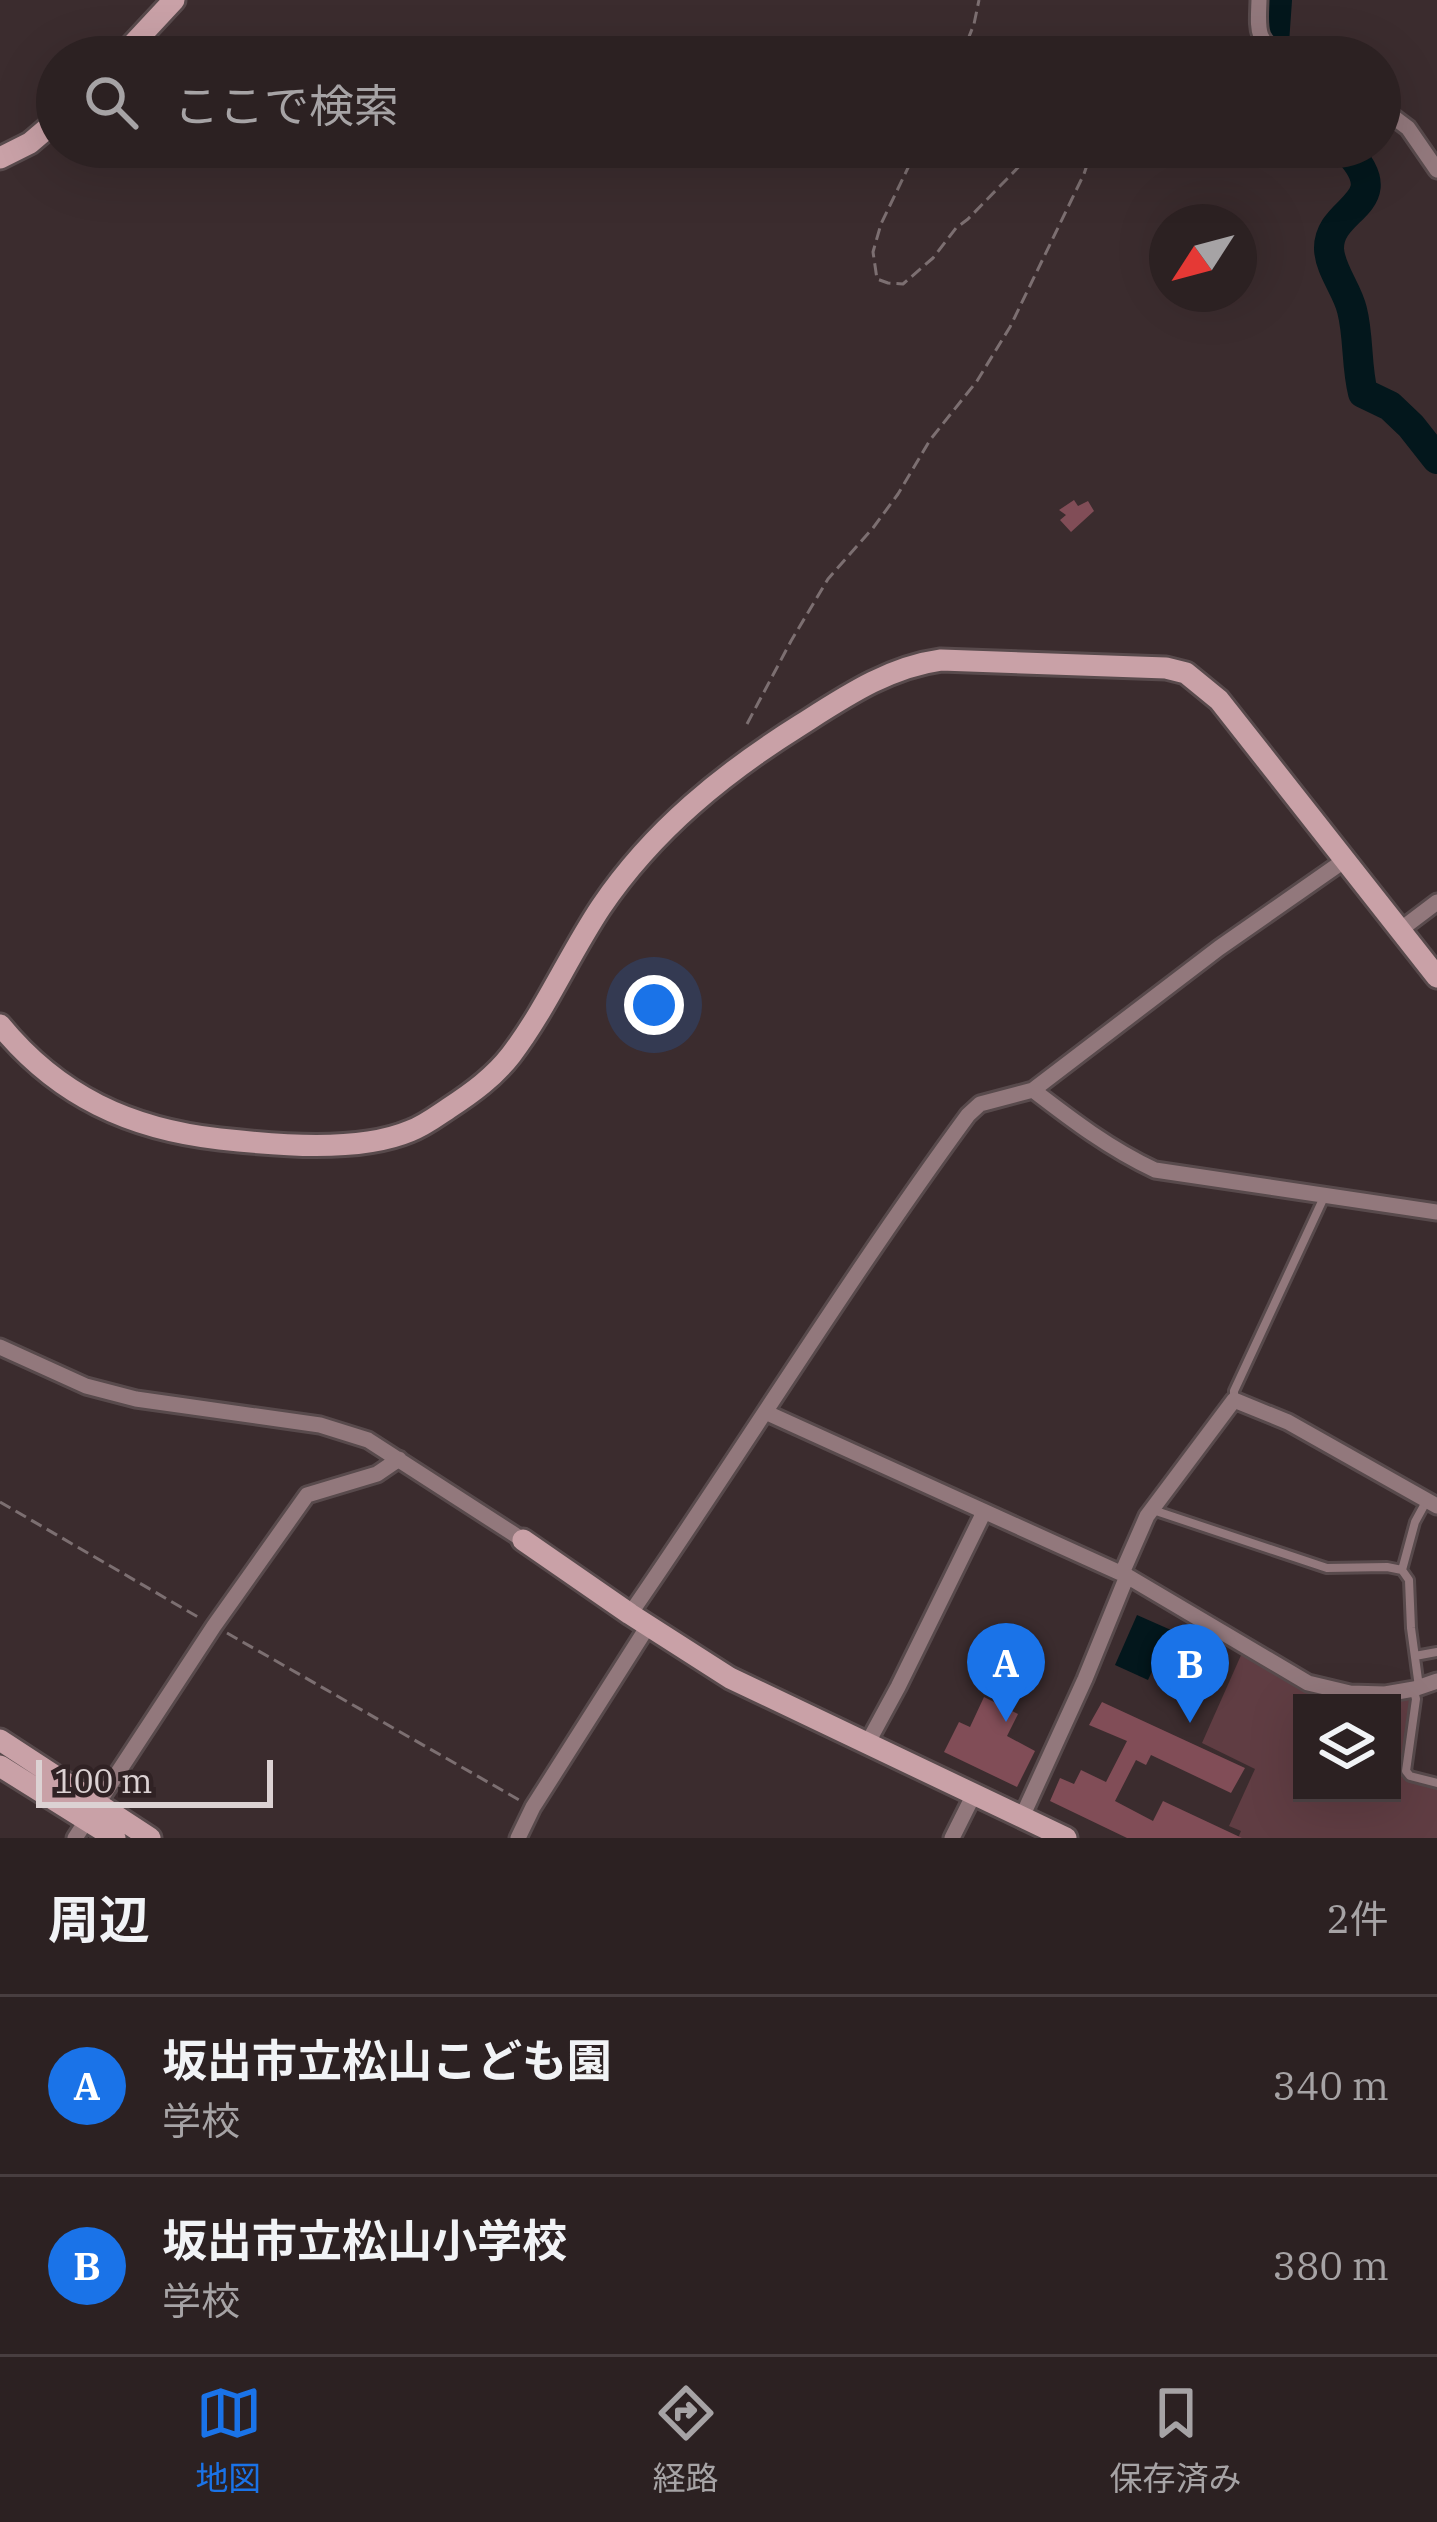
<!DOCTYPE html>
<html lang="ja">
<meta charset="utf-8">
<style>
body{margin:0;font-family:"IBM Plex Serif","Noto Sans JP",serif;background:#382e2f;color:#f1f3f6}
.controls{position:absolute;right:36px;bottom:36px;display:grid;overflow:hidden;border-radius:0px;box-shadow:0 12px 48px #0002}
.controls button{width:108px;height:108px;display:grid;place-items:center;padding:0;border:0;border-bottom:3px solid #483e40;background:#2c2122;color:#f1f3f6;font:60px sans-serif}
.compass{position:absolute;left:1149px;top:204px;width:108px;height:108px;border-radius:50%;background:#2c2122;box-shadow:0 12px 48px #0002;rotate:234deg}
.scale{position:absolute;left:36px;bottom:30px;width:237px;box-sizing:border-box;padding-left:12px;border:6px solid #dcd2d3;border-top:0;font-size:33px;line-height:42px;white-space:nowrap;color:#dcd2d3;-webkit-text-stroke:9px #302224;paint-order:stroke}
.you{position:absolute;left:654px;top:1005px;width:42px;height:42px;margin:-30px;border:9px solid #fff;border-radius:50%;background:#1a73e8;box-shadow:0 0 0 18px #1a73e833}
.badge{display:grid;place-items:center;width:78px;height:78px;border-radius:50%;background:#1a73e8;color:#fff;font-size:39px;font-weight:700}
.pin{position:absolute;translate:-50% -99px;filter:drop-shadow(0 3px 6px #0008)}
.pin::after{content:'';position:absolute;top:63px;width:42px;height:36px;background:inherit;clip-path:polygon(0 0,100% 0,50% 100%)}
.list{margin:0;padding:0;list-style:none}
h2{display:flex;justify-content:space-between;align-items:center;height:156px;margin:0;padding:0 48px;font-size:51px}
h2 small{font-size:39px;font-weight:400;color:#a6a3a5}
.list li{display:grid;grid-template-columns:78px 1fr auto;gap:36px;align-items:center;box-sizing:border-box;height:180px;padding:0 48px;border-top:3px solid #483e40}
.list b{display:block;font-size:45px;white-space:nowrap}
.list p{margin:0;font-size:39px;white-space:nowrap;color:#a6a3a5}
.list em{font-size:39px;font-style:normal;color:#a6a3a5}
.icon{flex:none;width:66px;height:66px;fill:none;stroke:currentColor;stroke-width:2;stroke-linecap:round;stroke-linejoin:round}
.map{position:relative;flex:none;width:1437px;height:1838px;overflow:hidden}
.search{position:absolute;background:#2c2122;box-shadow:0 12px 48px #0002;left:36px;right:36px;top:36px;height:132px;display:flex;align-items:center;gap:30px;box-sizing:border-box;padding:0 42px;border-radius:66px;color:#a6a3a5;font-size:45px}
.sheet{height:516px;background:#2c2122}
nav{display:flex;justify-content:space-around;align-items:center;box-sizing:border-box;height:168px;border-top:3px solid #483e40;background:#2c2122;font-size:33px;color:#a6a3a5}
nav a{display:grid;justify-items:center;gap:6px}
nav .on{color:#1a73e8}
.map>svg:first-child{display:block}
</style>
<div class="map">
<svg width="1437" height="1838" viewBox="0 0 1437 1838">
<rect width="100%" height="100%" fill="#3b2c2e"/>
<path fill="#603d43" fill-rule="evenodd" d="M1242 1653C1258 1663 1275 1676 1292 1684 1325 1701 1373 1700 1409 1695L1411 1702 1402 1771 1407 1778 1437 1787V1838H1238L1241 1831 1229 1826 1255 1769 1202 1743ZM1302 1703H1392V1793H1302Z"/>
<path fill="#03171c" d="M1137 1615 1171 1630 1148 1680 1115 1665Z"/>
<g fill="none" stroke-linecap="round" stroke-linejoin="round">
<path stroke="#03171c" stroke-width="30" d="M1273 57 1277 0
M1344 147C1401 205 1328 205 1329 249 1330 270 1347 289 1352 310 1359 337 1356 366 1363 393L1390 406 1411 426 1437 459"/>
</g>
<path fill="#814d57" d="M1074 500 1078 506 1088 501 1094 511 1071 532 1060 520 1066 515 1059 510Z
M984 1697 1018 1714 1007 1736 1035 1751 1017 1787 944 1752 959 1722 970 1727Z
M1102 1702 1245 1768 1231 1793 1151 1755 1146 1765 1136 1760 1115 1801 1153 1821 1163 1801 1242 1838H1127L1050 1801 1060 1778 1074 1784 1081 1770 1106 1782 1127 1741 1089 1725Z"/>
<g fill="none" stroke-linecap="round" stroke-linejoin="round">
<g stroke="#584a4c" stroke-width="14">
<path id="lane" d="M1234 1399V1391L1325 1195
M1153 1510 1327 1568 1387 1567 1402 1570 1409 1580 1411 1628 1419 1687
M1402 1570 1415 1522 1427 1500
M1415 1656 1437 1652
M1414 1691 1416 1699 1406 1771 1410 1776 1437 1783"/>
</g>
<g stroke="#584a4c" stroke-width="21">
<path id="street" d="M1259 0C1258 31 1255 40 1283 57
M1380 107 1408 128 1437 170
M1400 930 1437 902
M1033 1090 1219 948 1345 860
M0 1347 86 1386 136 1399 320 1425 368 1440 523 1540
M765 1412 1127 1576 1308 1683 1350 1693 1385 1694 1414 1689 1437 1681
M1122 1573 1147 1516 1234 1400 1288 1422 1437 1506
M630 1614C744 1449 849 1277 968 1115L980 1104 1033 1090C1072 1120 1110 1149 1155 1170L1437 1212
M867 1744 898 1687 984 1512
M1022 1817 1085 1679 1127 1576
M75 1838 214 1626 307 1495 377 1474 399 1459
M518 1838 533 1807 648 1626
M952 1838 974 1794"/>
</g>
<g stroke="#584a4c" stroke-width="27">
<path id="secondary" d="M121 57 174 0
M0 158 30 143 57 120
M0 1025C58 1096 130 1129 220 1139 275 1145 358 1153 410 1131 424 1126 437 1116 449 1108 472 1093 494 1077 511 1055 546 1009 569 955 601 907 653 830 725 772 802 724 846 696 889 667 941 660L1166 668 1186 673 1219 700 1437 977
M523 1540 630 1614 730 1678 1066 1838
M0 1740 150 1838
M0 1766 115 1838"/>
</g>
<path stroke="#7c6f71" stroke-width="3" stroke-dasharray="12 6" stroke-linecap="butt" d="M961 57 974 24 979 0
M918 147 881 224 873 252 877 279 888 283 903 284 933 258 956 228 968 219 1038 147
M747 724 791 641 828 579 873 528 898 494 930 440 977 381 1010 327 1084 174 1093 147
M0 1502 198 1617
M227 1633 521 1801"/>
<use href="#lane" stroke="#92787c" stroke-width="8"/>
<use href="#street" stroke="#92787c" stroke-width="15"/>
<use href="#secondary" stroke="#c9a1a7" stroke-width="21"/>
</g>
</svg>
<div class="controls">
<button><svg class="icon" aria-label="layers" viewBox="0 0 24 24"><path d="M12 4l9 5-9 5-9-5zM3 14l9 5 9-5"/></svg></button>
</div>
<svg class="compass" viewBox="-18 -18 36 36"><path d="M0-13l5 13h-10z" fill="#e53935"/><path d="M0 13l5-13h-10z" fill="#a6a3a5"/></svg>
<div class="scale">100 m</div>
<div class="you"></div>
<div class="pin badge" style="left:1006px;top:1722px">A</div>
<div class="pin badge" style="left:1190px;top:1723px">B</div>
<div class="search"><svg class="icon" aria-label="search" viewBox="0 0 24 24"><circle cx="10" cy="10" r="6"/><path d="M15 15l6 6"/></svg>ここで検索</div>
</div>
<section class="sheet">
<h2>周辺<small>2件</small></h2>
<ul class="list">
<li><span class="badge">A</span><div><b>坂出市立松山こども園</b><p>学校</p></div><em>340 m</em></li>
<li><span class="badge">B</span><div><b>坂出市立松山小学校</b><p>学校</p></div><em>380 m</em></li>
</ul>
</section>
<nav>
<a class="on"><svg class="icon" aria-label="map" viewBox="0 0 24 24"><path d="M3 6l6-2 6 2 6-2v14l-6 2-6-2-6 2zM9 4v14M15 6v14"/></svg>地図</a>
<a><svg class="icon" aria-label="directions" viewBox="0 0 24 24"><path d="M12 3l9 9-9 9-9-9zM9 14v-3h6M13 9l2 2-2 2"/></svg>経路</a>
<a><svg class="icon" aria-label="saved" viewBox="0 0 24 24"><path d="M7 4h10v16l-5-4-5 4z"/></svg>保存済み</a>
</nav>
